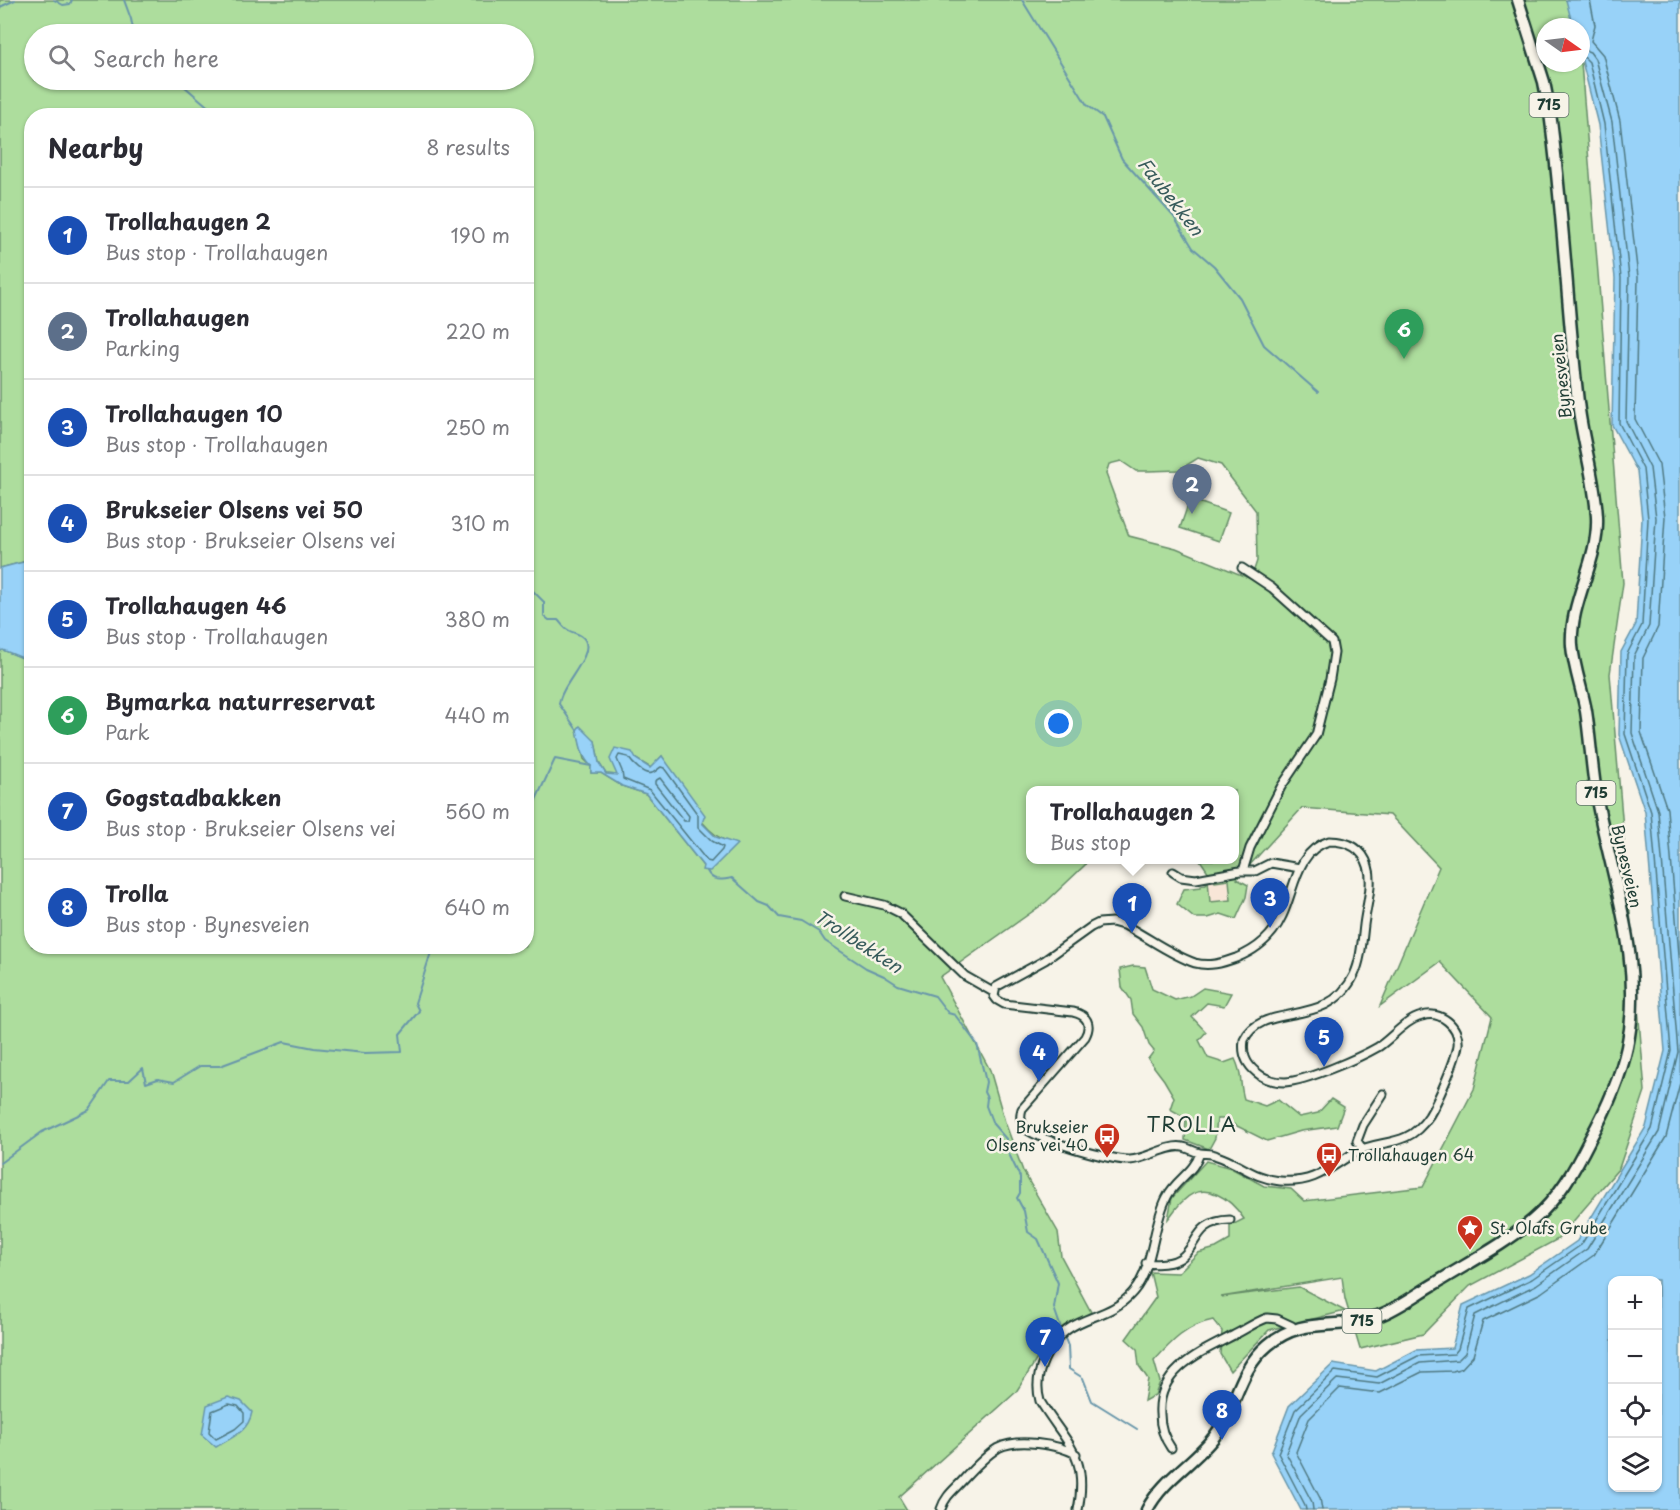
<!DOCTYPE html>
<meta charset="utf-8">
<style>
body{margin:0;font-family:"Playpen Sans",sans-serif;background:#f2f2f3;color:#2b2b33}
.controls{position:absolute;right:18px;bottom:18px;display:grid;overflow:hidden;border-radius:12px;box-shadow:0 2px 4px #0004}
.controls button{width:54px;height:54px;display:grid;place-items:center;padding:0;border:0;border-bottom:2px solid #e1e1e2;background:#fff;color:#2b2b33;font:30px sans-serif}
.compass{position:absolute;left:1536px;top:18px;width:54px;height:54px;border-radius:50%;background:#fff;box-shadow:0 2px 4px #0004;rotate:104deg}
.you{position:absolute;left:1059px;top:724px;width:21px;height:21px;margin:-15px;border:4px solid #fff;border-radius:50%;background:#1a73e8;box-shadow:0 0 0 9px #1a73e833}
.badge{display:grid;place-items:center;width:39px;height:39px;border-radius:50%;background:#7c3aed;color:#fff;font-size:20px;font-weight:700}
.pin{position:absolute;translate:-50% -50px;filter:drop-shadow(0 2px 3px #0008)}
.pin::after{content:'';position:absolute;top:32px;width:21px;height:18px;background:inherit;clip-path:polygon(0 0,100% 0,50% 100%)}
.popup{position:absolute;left:1026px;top:786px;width:213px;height:78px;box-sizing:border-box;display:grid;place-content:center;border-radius:12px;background:#fff;filter:drop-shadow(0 2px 4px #0005);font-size:20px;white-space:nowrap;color:#7c7c81}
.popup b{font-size:22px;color:#2b2b33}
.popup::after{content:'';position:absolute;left:50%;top:100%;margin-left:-12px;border:12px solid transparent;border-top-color:#fff}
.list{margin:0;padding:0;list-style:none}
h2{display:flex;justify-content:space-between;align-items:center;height:78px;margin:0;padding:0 24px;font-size:26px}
h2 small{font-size:20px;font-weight:400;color:#7c7c81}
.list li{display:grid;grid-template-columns:39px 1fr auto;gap:18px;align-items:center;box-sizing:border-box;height:96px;padding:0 24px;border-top:2px solid #e1e1e2}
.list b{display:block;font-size:22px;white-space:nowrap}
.list p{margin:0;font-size:20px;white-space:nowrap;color:#7c7c81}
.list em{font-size:20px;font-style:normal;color:#7c7c81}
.icon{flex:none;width:33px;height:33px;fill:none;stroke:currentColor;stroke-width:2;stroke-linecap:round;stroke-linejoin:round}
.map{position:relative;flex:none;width:1680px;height:1510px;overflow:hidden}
.search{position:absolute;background:#fff;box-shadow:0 2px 4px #0004;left:24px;top:24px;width:510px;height:66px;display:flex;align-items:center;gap:15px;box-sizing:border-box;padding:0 21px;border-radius:33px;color:#7c7c81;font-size:22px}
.panel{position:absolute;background:#fff;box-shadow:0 2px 4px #0004;left:24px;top:108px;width:510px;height:846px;border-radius:24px}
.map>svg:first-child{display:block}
</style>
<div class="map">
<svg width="1680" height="1510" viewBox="0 0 1680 1510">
<rect width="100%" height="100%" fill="#f7f3e8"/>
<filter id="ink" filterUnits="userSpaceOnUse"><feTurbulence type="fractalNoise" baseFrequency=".0167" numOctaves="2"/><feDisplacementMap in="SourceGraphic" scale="12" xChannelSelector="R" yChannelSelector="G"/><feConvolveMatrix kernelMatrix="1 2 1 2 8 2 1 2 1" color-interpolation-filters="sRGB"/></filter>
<g filter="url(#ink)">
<path fill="#f8e6d7" d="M1229 878 1240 880 1248 885 1246 897 1236 919 1221 914 1208 918H1194L1177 904 1184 889 1201 887V885L1206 884 1208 880Z"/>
<path fill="#addd9d" stroke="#668d68" stroke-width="1.5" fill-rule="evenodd" d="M0 0H1576L1578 27H1545V63H1581L1623 583 1610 674 1645 1091 1619 1168 1558 1239 1470 1286 1423 1334 1360 1349 1345 1299 1342 1277 1221 1297 1299 1287 1345 1311 1269 1330 1230 1371 1220 1354 1222 1331 1213 1320C1187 1325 1171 1342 1154 1361L1160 1382 1155 1395 1144 1401 1148 1379 1139 1366 1137 1349 1126 1339 1156 1297 1150 1272 1178 1273 1198 1253 1216 1248 1230 1240V1226L1244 1219C1231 1199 1205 1179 1183 1201 1177 1206 1173 1213 1168 1219L1172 1198 1206 1161 1231 1168 1264 1186 1291 1189 1304 1201 1423 1187 1474 1089 1492 1017 1440 962 1380 1006 1439 867 1390 815 1302 808 1237 879 1248 885 1246 897 1236 919 1221 914 1208 918H1194L1177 904 1184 889 1201 887V885L1206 884 1208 880 1210 902 1231 900 1229 880 1215 882 1200 860H1234V790H1030V860H1087L1085 865 1046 902 940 977 990 1070 1005 1122 1023 1171 1058 1232 1061 1256 1091 1312 1052 1335 1016 1392 899 1497 907 1510H0V651L3 650 31 661 32 946H526V116H32L31 560 0 568ZM34 34H524V80H34ZM1198 458 1221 465 1256 511 1257 561 1251 579 1176 548 1129 536 1106 474 1109 464 1121 461 1136 471H1148L1179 470ZM577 730 595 741 599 763 606 774 617 775 636 759 651 768 662 756C677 782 697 827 724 840L703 866 646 794 622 786 601 773H591V766L584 759Z
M1190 499 1229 513 1219 541 1180 528Z
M1133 966 1145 967 1152 989 1175 1000 1191 996 1203 988 1231 993 1224 1006 1207 1003 1192 1017 1206 1032 1199 1040 1208 1058 1224 1063 1235 1059C1243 1075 1239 1082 1244 1099L1265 1106 1278 1100 1299 1117 1318 1113 1331 1099 1344 1107 1337 1126 1301 1131 1267 1141 1223 1119H1217L1215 1138 1209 1149 1185 1140 1186 1118 1170 1109 1174 1097 1164 1080 1148 1059 1154 1051 1149 1045 1143 1027 1133 1014 1131 1000 1122 987 1120 969Z"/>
<path fill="#98d2f8" stroke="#6896aa" stroke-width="1.5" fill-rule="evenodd" d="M1566 0H1680V1510H1301L1271 1453 1289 1406 1333 1364 1376 1371 1416 1350 1452 1348 1463 1305 1529 1274 1577 1241 1646 1127 1665 1051 1645 812 1619 735 1621 652 1636 624 1642 519 1637 471 1612 425 1615 278 1598 125 1581 57V27H1573ZM1612 1280H1658V1488H1612Z
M31 560H32L31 673 30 672V661L3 650 0 651V568Z
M580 726 595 741 599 763 606 774 617 775 610 759 615 748 632 752 636 759 650 768 662 756 705 815 702 823 716 837 737 844 710 871 702 870 703 866 646 794 622 786 601 773H591V766C581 756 580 744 577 730Z
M228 1397 241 1401 252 1412C248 1432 233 1437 216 1447L202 1435 207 1405Z"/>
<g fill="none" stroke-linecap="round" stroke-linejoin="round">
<path stroke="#4f7982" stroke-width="1.5" d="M1590 0 1595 25 1591 41 1603 55 1620 121 1638 277 1635 419 1659 465 1665 517 1658 627 1643 658 1641 732 1667 809 1680 967
M619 755 628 757C632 763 644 776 652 773 654 773 659 768 661 767L664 768 698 815V827L712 841 723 847 722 850 711 862 707 861 650 790 623 779 622 771 617 759Z
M660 778 689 816 688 821H684L655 784V781Z
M229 1404 238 1406 244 1413V1421L235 1429 216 1439 209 1432 212 1411Z
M1306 1510 1305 1505 1278 1453 1295 1410 1335 1371 1377 1377 1418 1356 1454 1354 1458 1349 1469 1309 1532 1279 1581 1245 1652 1129 1671 1051 1651 812 1625 734 1627 654 1642 625 1648 519 1643 469 1619 423 1621 278 1604 124 1589 62 1585 58 1581 57
M1313 1510 1312 1502 1286 1453 1301 1414 1337 1379 1379 1384 1420 1363 1458 1360 1465 1353 1475 1315 1536 1285 1587 1249 1659 1132 1678 1052 1658 811 1632 733 1634 656 1649 626 1656 518 1650 468 1626 421 1629 277 1612 122 1595 59 1590 52 1581 49
M1322 1510 1320 1498 1296 1452 1309 1419 1340 1388 1380 1393 1422 1372 1453 1371 1462 1368 1473 1356 1483 1321 1541 1293 1594 1255 1666 1137 1680 1083"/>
<path stroke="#6896aa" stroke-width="2" d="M54 0 63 5 70 4 72 0
M124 0 131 19 134 34
M1022 0 1087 105 1103 117 1122 159 1174 217 1193 248 1214 266 1240 298 1264 345 1318 392
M0 7 15 0
M177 80 219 116
M526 588 531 589 544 602V616L549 620H558C561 623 564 628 568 630 574 634 581 633 585 640 594 656 561 684 559 704L577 730
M526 821 555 759 591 766
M707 871C712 882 722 880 732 878L759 902 769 906 779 917 801 921 819 932 825 941 866 968 884 976 898 985 935 996 948 1013 955 1015 977 1044 986 1082 984 1092 987 1098 986 1106 993 1124 1007 1140 1008 1152 1020 1177V1193L1017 1198 1024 1211 1028 1232 1038 1239 1058 1283 1054 1308 1062 1331
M0 1163 42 1132 89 1110 109 1081H129L143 1068 146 1083 158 1079 174 1082 200 1066H220L284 1042 314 1048 365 1053 402 1052 400 1034 419 1011 415 1003 433 946
M1064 1336 1068 1346 1069 1369 1083 1378 1092 1401 1137 1429"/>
<g stroke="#1f3d34" stroke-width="11">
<path id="street" d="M1242 568 1272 588 1332 642 1334 653 1330 679 1316 735 1281 787 1250 848 1243 871
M1329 841C1347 841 1362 847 1368 866 1374 884 1366 907 1364 925 1362 942 1361 960 1354 975 1327 1031 1263 1000 1244 1040 1242 1053 1245 1063 1256 1072 1264 1079 1274 1082 1285 1082 1306 1081 1359 1058 1378 1047 1392 1038 1405 1020 1422 1016 1440 1010 1460 1026 1458 1045 1456 1060 1437 1103 1429 1116 1423 1125 1415 1133 1406 1137 1389 1145 1370 1143 1354 1153 1328 1169 1313 1184 1280 1181 1253 1178 1241 1164 1217 1156 1212 1153 1206 1154 1200 1153 1194 1152 1189 1148 1183 1147 1168 1144 1147 1159 1130 1160 1114 1161 1033 1139 1024 1127 1020 1121 1020 1115 1022 1109L1085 1037C1092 1024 1087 1015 1073 1012L1004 1004 997 1000 994 996 996 987 1045 960 1091 927 1099 923 1112 922 1126 926C1149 938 1171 955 1195 963 1209 967 1222 963 1236 958 1256 950 1273 936 1282 916 1295 889 1296 851 1329 841Z
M1173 872 1181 877 1196 879 1240 871H1255L1271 863 1300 868
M845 896 884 905 900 913 965 976 993 992
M1362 1148 1357 1141 1363 1125 1383 1094
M1146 1263C1208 1270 1180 1221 1230 1220
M1171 1448C1164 1438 1160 1426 1160 1414 1157 1370 1201 1352 1234 1335 1245 1330 1255 1322 1267 1318L1277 1319 1292 1326 1293 1330
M941 1509C945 1496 955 1489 963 1480 973 1469 985 1456 998 1448 1017 1438 1057 1444 1076 1454
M1078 1510C1089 1454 1066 1444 1040 1401 1036 1387 1038 1373 1044 1360 1067 1309 1104 1326 1133 1292 1154 1268 1152 1225 1167 1197 1176 1179 1194 1173 1200 1153"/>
</g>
<g stroke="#1f3d34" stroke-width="15">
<path id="primary" d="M1147 1510C1162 1480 1194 1463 1214 1437 1237 1408 1237 1371 1268 1345 1304 1314 1339 1332 1378 1316 1399 1308 1417 1294 1436 1283 1468 1263 1504 1245 1533 1220 1559 1198 1575 1169 1590 1139 1606 1110 1620 1079 1627 1047 1644 967 1615 888 1599 810 1592 777 1591 744 1586 711 1582 689 1574 668 1572 646 1569 601 1599 562 1597 517 1595 478 1582 440 1578 402 1567 306 1563 209 1550 113L1544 82 1518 0"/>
</g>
<use href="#street" stroke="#f7f3e8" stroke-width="7"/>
<use href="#primary" stroke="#f7f3e8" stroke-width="10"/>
</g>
</g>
<defs>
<g id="bus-pin" transform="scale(1.35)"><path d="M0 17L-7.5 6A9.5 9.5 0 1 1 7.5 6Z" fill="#c8321e" stroke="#f7f3e8"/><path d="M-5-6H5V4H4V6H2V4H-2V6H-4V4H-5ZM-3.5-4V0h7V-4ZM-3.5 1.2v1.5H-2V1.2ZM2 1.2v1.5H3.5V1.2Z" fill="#fff"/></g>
<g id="sight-pin" transform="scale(1.35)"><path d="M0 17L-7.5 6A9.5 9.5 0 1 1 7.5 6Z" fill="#c8321e" stroke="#f7f3e8"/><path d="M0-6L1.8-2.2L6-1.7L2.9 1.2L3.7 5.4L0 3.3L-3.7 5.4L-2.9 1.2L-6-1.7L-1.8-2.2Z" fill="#fff"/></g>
</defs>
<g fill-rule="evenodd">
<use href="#bus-pin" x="1107" y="1136"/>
<use href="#bus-pin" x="1329" y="1155"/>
<use href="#sight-pin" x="1470" y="1228"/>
</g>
<g text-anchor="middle" stroke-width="5" stroke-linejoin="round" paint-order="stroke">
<g fill="#f7f3e8" stroke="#60746a" stroke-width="1.5">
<rect x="1529.5" y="93" width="39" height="24" rx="4.5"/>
<rect x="1576.5" y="781" width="39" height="24" rx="4.5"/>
<rect x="1342.5" y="1309" width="39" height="24" rx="4.5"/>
</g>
<g font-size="15" font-weight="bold" fill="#1f3d34">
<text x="1549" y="110">715</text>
<text x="1596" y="798">715</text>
<text x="1362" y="1326">715</text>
</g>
<g font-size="16" fill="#1f3d34" stroke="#f7f3e8">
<text transform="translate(1561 376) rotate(-96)" y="6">Bynesveien</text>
<text transform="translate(1627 866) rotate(77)" y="6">Bynesveien</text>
</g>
<g font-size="16" fill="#1f3d34" stroke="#f7f3e8" text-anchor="start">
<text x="1088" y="1133" text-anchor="end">Brukseier<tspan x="1088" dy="18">Olsens vei 40</tspan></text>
<text x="1348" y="1161">Trollahaugen 64</text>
<text x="1490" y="1234">St. Olafs Grube</text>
</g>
<g font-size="18" font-style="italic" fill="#375b5b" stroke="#f7f3e8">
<text transform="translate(1170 197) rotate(52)" y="6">Faubekken</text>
<text transform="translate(858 942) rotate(33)" y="6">Trollbekken</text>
</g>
<g font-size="20" letter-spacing="1.5" fill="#1f3d34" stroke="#f7f3e8">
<text x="1192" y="1132">TROLLA</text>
</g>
</g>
</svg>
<div class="controls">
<button>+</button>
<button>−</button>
<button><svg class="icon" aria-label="locate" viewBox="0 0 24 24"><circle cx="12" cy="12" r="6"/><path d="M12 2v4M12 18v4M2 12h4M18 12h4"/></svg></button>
<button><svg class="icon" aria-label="layers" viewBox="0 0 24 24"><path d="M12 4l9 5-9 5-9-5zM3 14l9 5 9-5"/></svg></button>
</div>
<svg class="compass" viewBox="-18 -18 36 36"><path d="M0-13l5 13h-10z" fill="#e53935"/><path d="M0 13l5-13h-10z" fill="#7c7c81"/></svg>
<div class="you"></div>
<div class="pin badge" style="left:1132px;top:933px;background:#1a4fb4">1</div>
<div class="popup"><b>Trollahaugen 2</b>Bus stop</div>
<div class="pin badge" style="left:1192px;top:514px;background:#5c6f8a">2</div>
<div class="pin badge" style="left:1270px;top:928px;background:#1a4fb4">3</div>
<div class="pin badge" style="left:1039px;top:1082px;background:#1a4fb4">4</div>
<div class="pin badge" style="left:1324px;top:1067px;background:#1a4fb4">5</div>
<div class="pin badge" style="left:1404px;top:359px;background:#2e9e5b">6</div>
<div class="pin badge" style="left:1045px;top:1367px;background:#1a4fb4">7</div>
<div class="pin badge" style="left:1222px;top:1440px;background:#1a4fb4">8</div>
<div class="search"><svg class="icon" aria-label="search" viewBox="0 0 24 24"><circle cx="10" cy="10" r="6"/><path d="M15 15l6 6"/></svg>Search here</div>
<section class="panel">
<h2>Nearby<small>8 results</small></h2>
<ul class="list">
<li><span class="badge" style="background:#1a4fb4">1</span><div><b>Trollahaugen 2</b><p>Bus stop · Trollahaugen</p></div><em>190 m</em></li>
<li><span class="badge" style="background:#5c6f8a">2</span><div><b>Trollahaugen</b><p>Parking</p></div><em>220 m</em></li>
<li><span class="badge" style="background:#1a4fb4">3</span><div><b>Trollahaugen 10</b><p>Bus stop · Trollahaugen</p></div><em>250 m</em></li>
<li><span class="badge" style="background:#1a4fb4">4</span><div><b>Brukseier Olsens vei 50</b><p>Bus stop · Brukseier Olsens vei</p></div><em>310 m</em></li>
<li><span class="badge" style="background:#1a4fb4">5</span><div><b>Trollahaugen 46</b><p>Bus stop · Trollahaugen</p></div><em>380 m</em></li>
<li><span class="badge" style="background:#2e9e5b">6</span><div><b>Bymarka naturreservat</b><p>Park</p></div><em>440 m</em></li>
<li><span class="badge" style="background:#1a4fb4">7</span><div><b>Gogstadbakken</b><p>Bus stop · Brukseier Olsens vei</p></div><em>560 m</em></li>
<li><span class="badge" style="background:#1a4fb4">8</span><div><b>Trolla</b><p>Bus stop · Bynesveien</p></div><em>640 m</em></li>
</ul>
</section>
</div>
